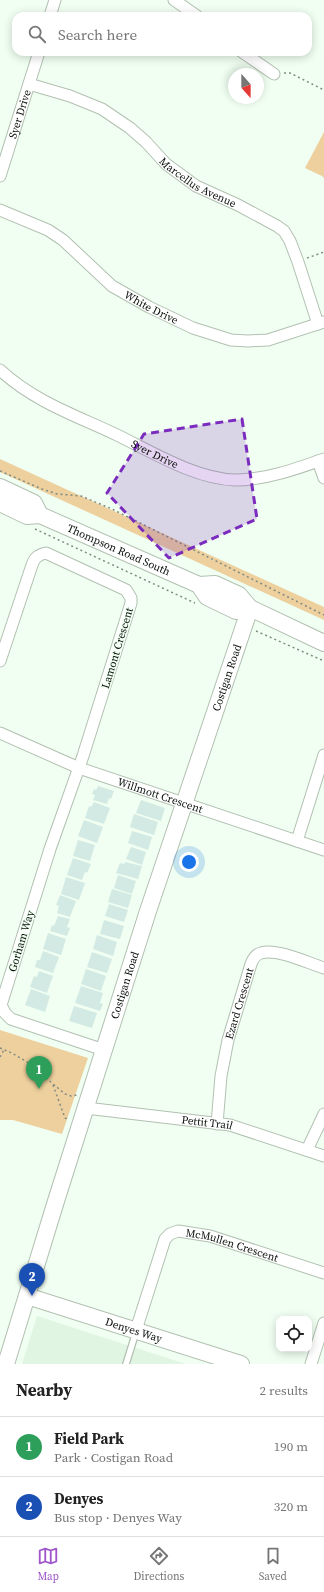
<!DOCTYPE html>
<meta charset="utf-8">
<style>
body{margin:0;font-family:"Source Serif 4",serif;background:#f6f6f6;color:#222}
.controls{position:absolute;right:12px;bottom:12px;display:grid;overflow:hidden;border-radius:8px;box-shadow:0 2px 10px #0003}
.controls button{width:36px;height:36px;display:grid;place-items:center;padding:0;border:0;border-bottom:1px solid #e0e0e0;background:#fff;color:#222;font:20px sans-serif}
.compass{position:absolute;left:228px;top:68px;width:36px;height:36px;border-radius:50%;background:#fff;box-shadow:0 2px 10px #0003;rotate:159deg}
.you{position:absolute;left:189px;top:862px;width:14px;height:14px;margin:-10px;border:3px solid #fff;border-radius:50%;background:#1a73e8;box-shadow:0 0 0 6px #1a73e833}
.badge{display:grid;place-items:center;width:26px;height:26px;border-radius:50%;background:#9f57cb;color:#fff;font-size:13px;font-weight:700}
.pin{position:absolute;translate:-50% -33px;filter:drop-shadow(0 1px 2px #0008)}
.pin::after{content:'';position:absolute;top:21px;width:14px;height:12px;background:inherit;clip-path:polygon(0 0,100% 0,50% 100%)}
.list{margin:0;padding:0;list-style:none}
h2{display:flex;justify-content:space-between;align-items:center;height:52px;margin:0;padding:0 16px;font-size:17px}
h2 small{font-size:13px;font-weight:400;color:#767676}
.list li{display:grid;grid-template-columns:26px 1fr auto;gap:12px;align-items:center;box-sizing:border-box;height:60px;padding:0 16px;border-top:1px solid #e0e0e0}
.list b{display:block;font-size:15px;white-space:nowrap}
.list p{margin:0;font-size:13px;white-space:nowrap;color:#767676}
.list em{font-size:13px;font-style:normal;color:#767676}
.icon{flex:none;width:22px;height:22px;fill:none;stroke:currentColor;stroke-width:2;stroke-linecap:round;stroke-linejoin:round}
.map{position:relative;flex:none;width:324px;height:1364px;overflow:hidden}
.search{position:absolute;background:#fff;box-shadow:0 2px 10px #0003;left:12px;right:12px;top:12px;height:44px;display:flex;align-items:center;gap:10px;box-sizing:border-box;padding:0 14px;border-radius:12px;color:#767676;font-size:15px}
.sheet{height:172px;background:#fff}
nav{display:flex;justify-content:space-around;align-items:center;box-sizing:border-box;height:56px;border-top:1px solid #e0e0e0;background:#fff;font-size:11px;color:#767676}
nav a{display:grid;justify-items:center;gap:2px}
nav .on{color:#9f57cb}
.map>svg:first-child{display:block}
</style>
<div class="map">
<svg width="324" height="1364" viewBox="0 0 324 1364">
<rect width="100%" height="100%" fill="#f0fff1"/>
<path fill="#e1f6e2" d="M37 1316 186 1364H22Z"/>
<path fill="#edd09d" d="M324 132V178L322 176 305 168Z
M0 459 324 607V620L0 472Z
M0 1030 88 1058 62 1134 13 1120H0Z"/>
<path fill="#d3eae4" d="M98 786 114 791 111 799 109 798 107 804 93 800 95 795 92 794 94 789 96 790Z
M141 800 165 808 161 821 136 813Z
M94 802 110 808 104 824 85 818 89 806 91 807Z
M134 814 158 822 154 835 130 827Z
M84 820 103 827 97 843 78 836Z
M132 831 152 837 148 850 128 843Z
M78 840 95 845 90 861 73 856Z
M131 847 146 852 142 865 126 859Z
M73 858 91 864 87 873 85 872 82 880 67 875Z
M125 862 142 866 138 879 116 873 120 863 124 864Z
M118 875 136 881 132 894 114 888Z
M66 877 85 883 79 900 61 894Z
M112 889 132 895 128 908 108 902Z
M60 895 76 901 70 917 57 913 59 906 56 905Z
M109 904 128 910 124 922 105 916Z
M58 916 70 919 67 927 70 928 67 936 50 931 52 925 54 926Z
M104 920 124 926 120 939 100 934Z
M48 933 66 939 61 955 43 949Z
M97 935 117 942 113 956 93 949Z
M43 951 59 957 53 973 35 967 37 960H40Z
M92 952 112 959 107 973 87 967Z
M86 969 106 976 101 991 81 984Z
M39 971 53 976 47 993 30 987 34 976 37 977Z
M81 986 103 993 100 1003 103 1004 100 1011 75 1003Z
M31 989 50 996 45 1012 25 1005Z
M74 1006 97 1013 92 1028 69 1021Z"/>
<g fill="none" stroke-linecap="round" stroke-linejoin="round">
<g stroke="#b2c0b2" stroke-width="8">
<path id="lane" d="M126 1364 136 1332"/>
</g>
<g stroke="#b2c0b2" stroke-width="13">
<g id="street">
<path d="M174 0 197 16"/>
<path d="M50 16 55 0"/>
<path d="M242 52 274 74"/>
<path id="s1" d="M29 84 70 96 102 109 130 128 146 142 166 164 196 186 238 205 277 226 284 231 290 241 298 262 318 324"/>
<path id="s2" d="M0 176 39 52"/>
<path id="s3" d="M0 210 48 230 63 240 112 286 149 307 193 328 231 340 248 341 268 340 324 322"/>
<path id="s4" d="M0 370C35 402 75 415 117 435 152 452 196 479 235 480 265 480 296 469 324 459"/>
<path d="M318 461 324 478"/>
<path d="M0 661 31 568C34 558 37 555 46 553L126 590 131 598V603L83 756 50 849 1 1005 5 1013 11 1019 104 1050"/>
<path id="s5" d="M0 733 79 768 324 850"/>
<path d="M297 841 324 755"/>
<path id="s6" d="M86 1108 230 1125 324 1156"/>
<path id="s7" d="M217 1124 221 1076 228 1040 251 964C253 959 256 954 261 953 277 948 308 963 324 968"/>
<path d="M307 1150 324 1114"/>
<path id="s8" d="M136 1330 165 1239 170 1234 178 1231 210 1236 324 1273"/>
<path d="M311 1364 324 1323"/>
</g>
</g>
<g stroke="#b2c0b2" stroke-width="18">
<g id="secondary">
<path d="M0 487 34 503 40 515"/>
<path id="s9" d="M0 503 27 516 40 515 199 585 215 584 239 595 250 608 324 643"/>
<path d="M199 585 207 597 236 611 250 608"/>
<path id="s10" d="M27 1296 241 1364"/>
<path id="s11" d="M6 1364 56 1201 148 911 250 608"/>
</g>
</g>
<path stroke="#818b82" stroke-width="1.5" stroke-dasharray="2 3" stroke-linecap="butt" d="M284 73H290L324 90
M307 258 324 252
M0 471 42 489 57 494 81 496 112 509 324 615
M35 529 195 603
M256 631 324 661
M0 1048 12 1053 27 1062 65 1094 71 1096 77 1095
M0 1057 4 1050
M53 1085 65 1118 68 1119"/>
<use href="#lane" stroke="#fff" stroke-width="5.5"/>
<use href="#street" stroke="#fff" stroke-width="11"/>
<use href="#secondary" stroke="#fff" stroke-width="16"/>
</g>
<path fill="#7b2cbf" fill-opacity="0.2" stroke="#7b2cbf" stroke-width="3" stroke-dasharray="8 5" stroke-linejoin="round" d="M242 419 257 519 169 558 107 493 144 434Z"/>
<g text-anchor="middle" stroke-width="3" stroke-linejoin="round" paint-order="stroke">
<g font-size="11" fill="#090e09" stroke="#f0fff1">
<text dy="4" stroke="none"><textPath href="#s2" startOffset="65">Syer Drive</textPath></text>
<text dy="4" stroke="none"><textPath href="#s1" startOffset="199">Marcellus Avenue</textPath></text>
<text dy="4" stroke="none"><textPath href="#s3" startOffset="182">White Drive</textPath></text>
<text dy="4" stroke="none"><textPath href="#s4" startOffset="177">Syer Drive</textPath></text>
<text dy="4" stroke="none"><textPath href="#s9" startOffset="129">Thompson Road South</textPath></text>
<text transform="translate(117 648) rotate(-73)" y="4">Lamont Crescent</text>
<text dy="4" stroke="none"><textPath href="#s11" startOffset="721">Costigan Road</textPath></text>
<text dy="4" stroke="none"><textPath href="#s5" startOffset="172">Willmott Crescent</textPath></text>
<text transform="translate(21 941) rotate(-73)" y="4">Gorham Way</text>
<text dy="4" stroke="none"><textPath href="#s11" startOffset="397">Costigan Road</textPath></text>
<text dy="4" stroke="none"><textPath href="#s7" startOffset="123">Ezard Crescent</textPath></text>
<text dy="4" stroke="none"><textPath href="#s6" startOffset="122">Pettit Trail</textPath></text>
<text dy="4" stroke="none"><textPath href="#s8" startOffset="167">McMullen Crescent</textPath></text>
<text dy="4" stroke="none"><textPath href="#s10" startOffset="112">Denyes Way</textPath></text>
</g>
</g>
</svg>
<div class="controls">
<button><svg class="icon" aria-label="locate" viewBox="0 0 24 24"><circle cx="12" cy="12" r="6"/><path d="M12 2v4M12 18v4M2 12h4M18 12h4"/></svg></button>
</div>
<svg class="compass" viewBox="-18 -18 36 36"><path d="M0-13l5 13h-10z" fill="#e53935"/><path d="M0 13l5-13h-10z" fill="#767676"/></svg>
<div class="you"></div>
<div class="pin badge" style="left:39px;top:1089px;background:#2e9e5b">1</div>
<div class="pin badge" style="left:32px;top:1296px;background:#1a4fb4">2</div>
<div class="search"><svg class="icon" aria-label="search" viewBox="0 0 24 24"><circle cx="10" cy="10" r="6"/><path d="M15 15l6 6"/></svg>Search here</div>
</div>
<section class="sheet">
<h2>Nearby<small>2 results</small></h2>
<ul class="list">
<li><span class="badge" style="background:#2e9e5b">1</span><div><b>Field Park</b><p>Park · Costigan Road</p></div><em>190 m</em></li>
<li><span class="badge" style="background:#1a4fb4">2</span><div><b>Denyes</b><p>Bus stop · Denyes Way</p></div><em>320 m</em></li>
</ul>
</section>
<nav>
<a class="on"><svg class="icon" aria-label="map" viewBox="0 0 24 24"><path d="M3 6l6-2 6 2 6-2v14l-6 2-6-2-6 2zM9 4v14M15 6v14"/></svg>Map</a>
<a><svg class="icon" aria-label="directions" viewBox="0 0 24 24"><path d="M12 3l9 9-9 9-9-9zM9 14v-3h6M13 9l2 2-2 2"/></svg>Directions</a>
<a><svg class="icon" aria-label="saved" viewBox="0 0 24 24"><path d="M7 4h10v16l-5-4-5 4z"/></svg>Saved</a>
</nav>
